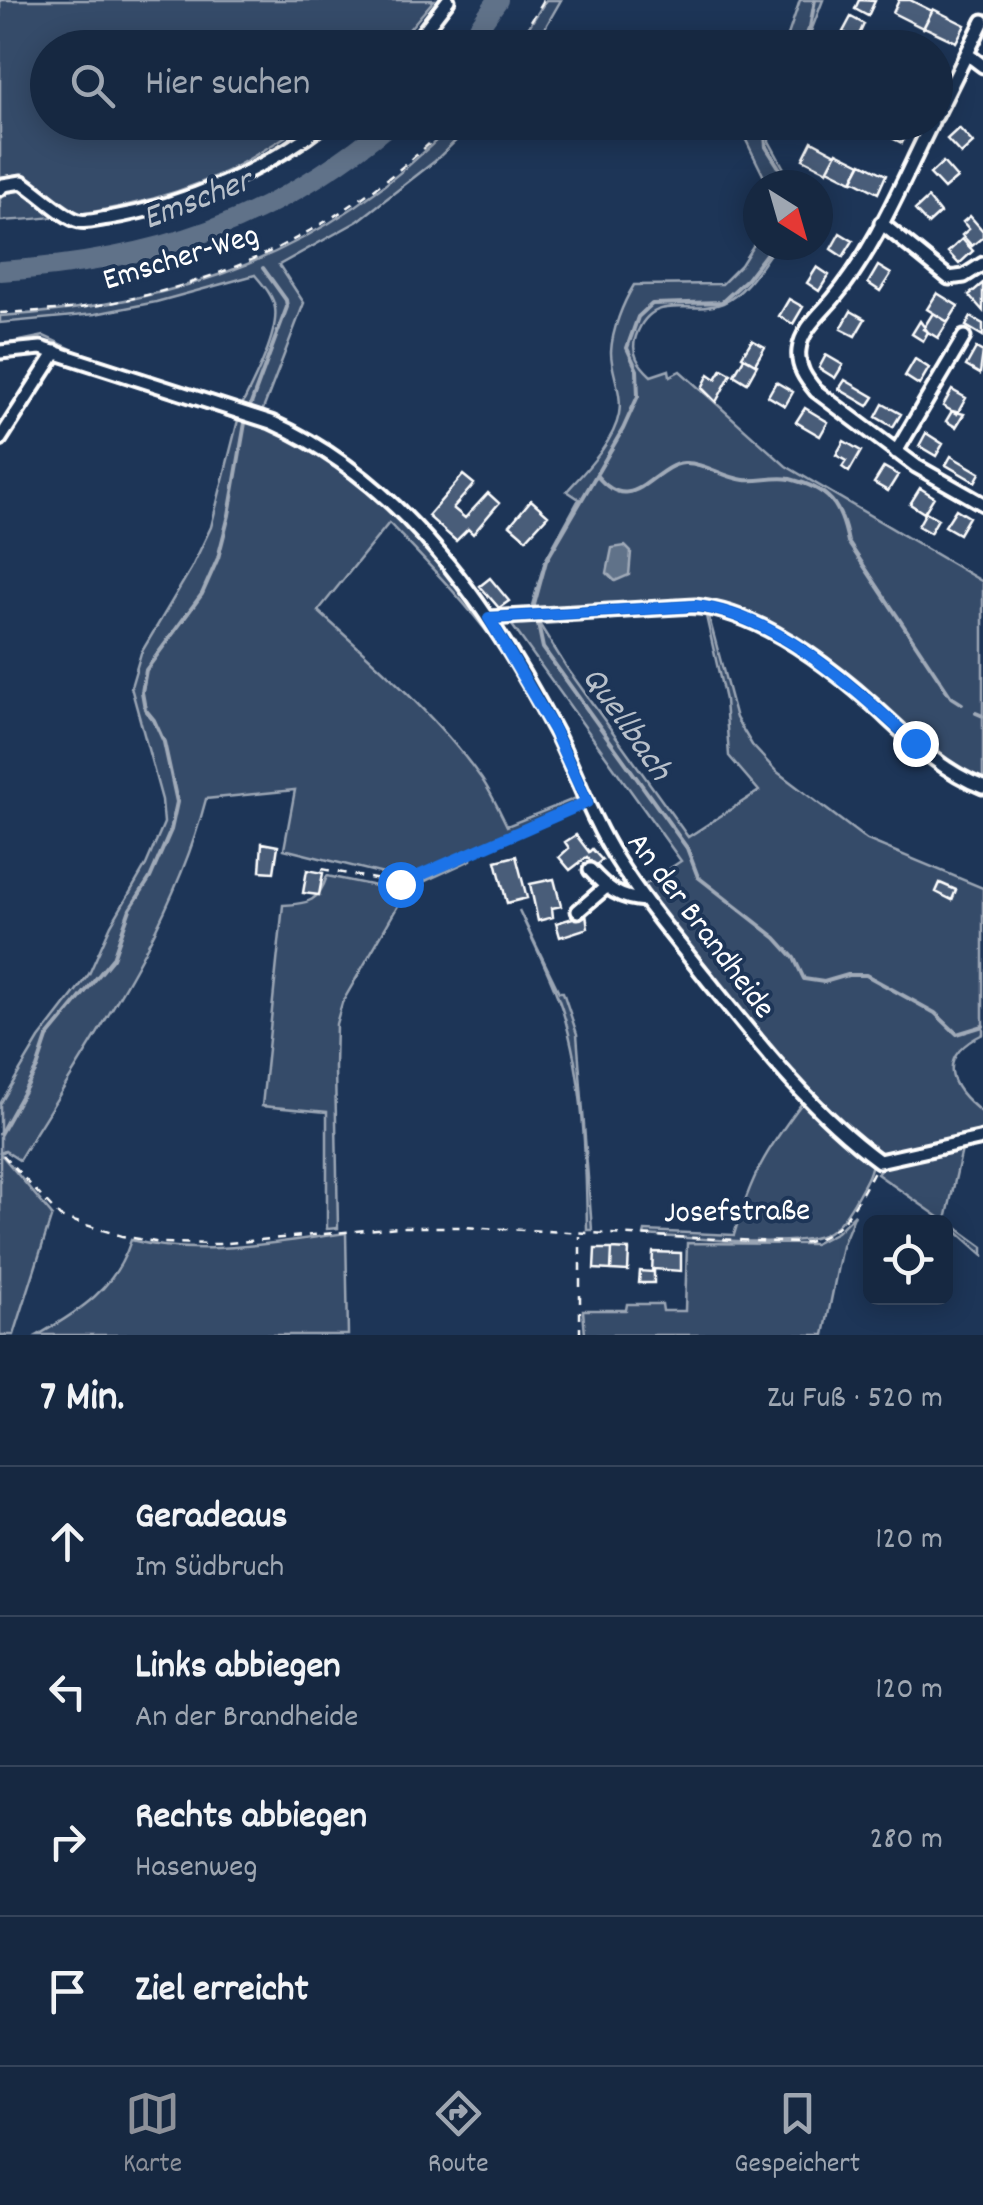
<!DOCTYPE html>
<html lang="de">
<meta charset="utf-8">
<style>
body{margin:0;font-family:Dekko,sans-serif;background:#23344c;color:#f1f3f6}
.controls{position:absolute;right:30px;bottom:30px;display:grid;overflow:hidden;border-radius:15px;box-shadow:0 5px 25px #0003}
.controls button{width:90px;height:90px;display:grid;place-items:center;padding:0;border:0;border-bottom:2px solid #35445a;background:#162841;color:#f1f3f6;font:50px sans-serif}
.compass{position:absolute;left:743px;top:170px;width:90px;height:90px;border-radius:50%;background:#162841;box-shadow:0 5px 25px #0003;rotate:143deg}
.stop{position:absolute;width:30px;height:30px;margin:-22px;border:8px solid #1a73e8;border-radius:50%;background:#fff}
.stop.end{background:#1a73e8;border-color:#fff;box-shadow:0 2px 10px #0008}
.list{margin:0;padding:0;list-style:none}
h2{display:flex;justify-content:space-between;align-items:center;height:130px;margin:0;padding:0 40px;font-size:42px}
h2 small{font-size:32px;font-weight:400;color:#9ea6b1}
.list li{display:grid;grid-template-columns:65px 1fr auto;gap:30px;align-items:center;box-sizing:border-box;height:150px;padding:0 40px;border-top:2px solid #35445a}
.list b{display:block;font-size:38px;white-space:nowrap}
.list p{margin:0;font-size:32px;white-space:nowrap;color:#9ea6b1}
.list em{font-size:32px;font-style:normal;color:#9ea6b1}
.icon{flex:none;width:55px;height:55px;fill:none;stroke:currentColor;stroke-width:2;stroke-linecap:round;stroke-linejoin:round}
.map{position:relative;flex:none;width:983px;height:1335px;overflow:hidden}
.search{position:absolute;background:#162841;box-shadow:0 5px 25px #0003;left:30px;right:30px;top:30px;height:110px;display:flex;align-items:center;gap:25px;box-sizing:border-box;padding:0 35px;border-radius:55px;color:#9ea6b1;font-size:38px}
.sheet{height:730px;background:#162841}
nav{display:flex;justify-content:space-around;align-items:center;box-sizing:border-box;height:140px;border-top:2px solid #35445a;background:#162841;font-size:28px;color:#9ea6b1}
nav a{display:grid;justify-items:center;gap:5px}
nav .on{color:#8c9099}
.map>svg:first-child{display:block}
</style>
<div class="map">
<svg width="983" height="1335" viewBox="0 0 983 1335">
<rect width="100%" height="100%" fill="#1d3557"/>
<filter id="ink" filterUnits="userSpaceOnUse"><feTurbulence type="fractalNoise" baseFrequency=".01" numOctaves="2"/><feDisplacementMap in="SourceGraphic" scale="20" xChannelSelector="R" yChannelSelector="G"/><feConvolveMatrix kernelMatrix="1 2 1 2 8 2 1 2 1" color-interpolation-filters="sRGB"/></filter>
<g filter="url(#ink)">
<path fill="#364b69" stroke="#9aa5b4" stroke-width="2.5" fill-rule="evenodd" d="M0 0H434L394 47 48 48V122L307 123C281 139 255 157 227 171 158 204 76 218 0 221Z
M546 0H561L534 47H516Z
M800 0H823L805 47H784Z
M454 123H474L435 161 358 221 279 265 304 303 262 412 296 427 358 469 299 432 38 343 0 349V345L44 336 82 354 176 387 242 405C253 383 279 333 275 308 273 295 263 285 255 275L156 302 95 314 0 323V316C179 305 327 254 454 123Z
M748 123H768L769 141 793 185H768L743 134Z
M758 238V245H776C763 263 745 294 723 303 690 317 653 289 636 336 630 353 639 365 651 376L669 370 670 376 680 371 786 466 983 582V784L929 750 882 709 735 611 530 612 545 561 579 499 567 491C586 470 614 442 619 414 623 392 611 373 611 352 612 330 623 303 634 285L722 284 741 265Z
M59 360C103 373 147 386 191 399 213 406 236 410 257 419 417 489 515 645 581 800L572 808 398 882 390 881 392 876 284 849 295 790 206 799C172 930 88 1046 19 1160L5 1151 0 1153 52 1215 14 1335H0V1104L39 1039 89 974 111 925 146 865 164 823 162 800 131 687 141 653 191 569 211 527 238 420ZM389 523C425 561 462 598 493 640 528 687 556 742 579 797L507 826C499 810 491 792 481 778 436 715 374 662 318 611Z
M707 610 736 718 752 745 776 771 867 840 983 888V1034C936 1057 947 1086 983 1113V1135C962 1139 903 1156 886 1155 840 1151 676 933 640 888L681 861 509 621 533 614 567 668 688 837 759 791 729 756 725 700 706 616 678 614 544 624 542 617Z
M471 856V860L412 887 399 904 342 1003 336 1024 335 1068 338 1228 327 1229V1112L262 1106 283 905C309 904 319 901 327 876L400 891Z
M519 910 559 992H563L577 1034 592 1230H587C586 1158 584 1078 562 1009 551 975 533 942 519 910Z
M669 938 748 1036 872 1160C872 1172 864 1184 858 1195 849 1211 840 1227 823 1235 792 1249 683 1237 644 1235L645 1231 734 1235C751 1176 765 1152 802 1103Z
M963 1145 946 1220 983 1247V1255L946 1222 877 1174 886 1164Z
M855 1214 842 1246 824 1335H585L583 1310H626L627 1304H662L663 1311H685L687 1243 814 1244 837 1232Z
M346 1233 348 1335H38C80 1311 116 1288 131 1240 199 1258 278 1242 346 1233Z"/>
<path fill="#617289" stroke="#a0aab8" stroke-width="2.5" d="M625 546 631 552 629 575 615 581 607 573 612 548Z"/>
<g fill="none" stroke-linecap="round" stroke-linejoin="round">
<path stroke="#a0aab8" stroke-width="4" d="M800 48 810 27 815 0
M764 122 766 147 790 185
M773 245 747 279 722 302 652 304 638 317 627 348 637 370 638 396 623 429 546 561 534 605 543 648 687 848 698 877 776 938 794 958 804 979 824 982 848 975H866L935 1013 957 1034 983 1026
M251 404 287 307 286 300 263 268
M597 476C633 519 653 465 684 463 703 462 724 478 744 480 759 482 775 476 790 479 830 489 841 505 848 542L951 697 962 704
M976 713 983 716
M0 1134 37 1068 47 1038 113 958 130 909 150 878 171 830 177 802 164 742 154 720 145 709 142 692 146 670 202 594 218 558 229 515 245 423"/>
<path stroke="#617289" stroke-width="20" d="M464 48 498 0
M0 271C156 261 271 223 392 122"/>
</g>
<path fill="#4a5d79" stroke="#fff" stroke-width="2.5" d="M859 0 875 1 868 16 855 9Z
M899 0H910L932 11 923 28 893 13Z
M933 9 965 25 956 42 924 27Z
M851 17 864 24 857 39 843 32Z
M843 32 857 39 852 48 836 47Z
M882 122H905L911 125 902 143 878 131Z
M959 128 973 143 961 154 947 139Z
M812 141 836 154 827 171 803 159Z
M837 152 861 164 852 181 828 169Z
M943 162 957 178 944 189 930 174Z
M862 163 886 175 878 193 853 180Z
M928 198 940 213 928 224 915 210Z
M970 216 983 231V237L972 246 962 235 969 229 963 222Z
M840 233 853 241 843 257 831 249Z
M962 239 973 251 959 264 948 252Z
M878 266 891 274 880 291 868 283Z
M817 267 829 275 819 291 807 283Z
M983 283V311L969 295Z
M937 293 958 306 948 322 927 309Z
M789 299 803 307 793 324 779 316Z
M851 311 865 319 855 336 841 329Z
M933 313 948 322 938 338 923 329Z
M971 317 983 324V336L966 326Z
M920 321 928 332 923 341 912 334Z
M752 340 765 347 755 364 742 356Z
M976 348 983 352 980 374 966 366Z
M826 355 843 365 835 378 819 368Z
M744 358 757 365 747 383 734 375Z
M915 359 929 368 919 385 905 376Z
M722 369 731 374 716 402 702 388 709 374 716 379Z
M845 380 874 397 868 406 839 389Z
M776 382 793 392 785 406 768 396Z
M952 390 966 398 957 414 943 406Z
M883 404 901 414 893 427 876 417Z
M805 408 828 422 820 436 796 422Z
M952 411 964 414 956 427 946 421Z
M926 433 943 444 936 456 919 446Z
M844 441 861 451 849 472 842 467 846 461 836 455Z
M951 456 980 473 975 482 946 465Z
M884 467 898 475 888 491 874 483Z
M463 475 474 484 453 508 465 518 488 493 499 503 473 534 468 529 456 541 428 516Z
M920 488 934 497 924 513 910 504Z
M531 500 548 515 526 539 510 525Z
M956 509 969 517 959 534 945 526Z
M926 512 938 519 930 533 918 526Z
M490 578 509 601 499 608 480 586Z
M576 835 589 852 592 849 602 860 595 866 587 857 570 870 559 857 569 848 565 842Z
M262 843 278 846 274 872 260 871Z
M516 856 527 898 507 903 496 861Z
M307 870 323 873 319 895 303 893Z
M554 879 561 906 552 908 553 917 538 921 530 884Z
M940 883 956 890 952 900 936 892Z
M586 914 588 928 560 937 556 923Z
M595 1249H612L611 1270 594 1269Z
M612 1249 629 1250 628 1271 611 1270Z
M653 1252 681 1253V1271L654 1269V1283H639L640 1271 652 1272Z"/>
<g fill="none" stroke-linecap="round" stroke-linejoin="round">
<g stroke="#fff" stroke-width="19">
<path id="minor" d="M411 48 448 0
M967 54 983 66
M936 116 983 21
M932 122C902 182 876 248 833 299 821 313 801 330 799 350 797 367 806 379 816 391L916 466 983 504
M0 189 3 185 22 182C37 191 64 218 79 221 88 223 99 219 109 218 186 205 265 170 327 122
M881 223 949 278 964 276 983 264
M0 352 41 348 271 422C404 481 492 610 557 735 577 776 592 820 616 858 643 901 676 940 707 979 759 1044 812 1112 879 1161L983 1138
M0 439 56 352
M896 452 964 337
M489 618 695 606C758 612 826 663 873 705 906 735 940 771 983 787
M590 870C606 888 620 899 645 900
M578 911 605 888"/>
</g>
<path stroke="#fff" stroke-width="2.5" stroke-dasharray="8 8" stroke-linecap="butt" d="M514 48 544 0
M0 313C33 311 66 311 99 305 237 281 352 221 452 122
M322 869 400 884 577 807
M3 1155 60 1217 122 1236 161 1243 219 1244 397 1227H462L800 1243C841 1239 856 1204 874 1171
M580 1335V1236"/>
<use href="#minor" stroke="#1d3557" stroke-width="11"/>
</g>
</g>
<g fill="none" stroke-linecap="round" stroke-linejoin="round" filter="url(#ink)">
<path stroke="#1a73e8" stroke-width="12" d="M400 884 587 802 554 730 489 618 695 606C777 614 856 690 915 743"/>
</g>
<g text-anchor="middle" stroke-width="8" stroke-linejoin="round" paint-order="stroke">
<g font-size="32" fill="#fff" stroke="#1d3557">
<text transform="translate(180 255) rotate(-17)" y="11">Emscher-Weg</text>
<text transform="translate(703 924) rotate(53)" y="11">An der Brandheide</text>
<text transform="translate(737 1209) rotate(-1)" y="11">Josefstraße</text>
</g>
<g font-size="35" font-style="italic" fill="#b8c0ca" stroke="#1d3557">
<text transform="translate(196 197) rotate(-21)" y="12">Emscher</text>
<text transform="translate(629 722) rotate(55)" y="12">Quellbach</text>
</g>
</g>
</svg>
<div class="controls">
<button><svg class="icon" aria-label="locate" viewBox="0 0 24 24"><circle cx="12" cy="12" r="6"/><path d="M12 2v4M12 18v4M2 12h4M18 12h4"/></svg></button>
</div>
<svg class="compass" viewBox="-18 -18 36 36"><path d="M0-13l5 13h-10z" fill="#e53935"/><path d="M0 13l5-13h-10z" fill="#9ea6b1"/></svg>
<div class="stop" style="left:400px;top:884px"></div>
<div class="stop end" style="left:915px;top:743px"></div>
<div class="search"><svg class="icon" aria-label="search" viewBox="0 0 24 24"><circle cx="10" cy="10" r="6"/><path d="M15 15l6 6"/></svg>Hier suchen</div>
</div>
<section class="sheet">
<h2>7 Min.<small>Zu Fuß · 520 m</small></h2>
<ul class="list">
<li><svg class="icon" aria-label="ahead" viewBox="0 0 24 24"><path d="M12 20V5M6 11l6-6 6 6"/></svg><div><b>Geradeaus</b><p>Im Südbruch</p></div><em>120 m</em></li>
<li><svg class="icon" aria-label="left" viewBox="0 0 24 24"><path d="M17 20v-9H6M10 6l-5 5 5 5"/></svg><div><b>Links abbiegen</b><p>An der Brandheide</p></div><em>120 m</em></li>
<li><svg class="icon" aria-label="right" viewBox="0 0 24 24"><path d="M7 20v-9h11M14 6l5 5-5 5"/></svg><div><b>Rechts abbiegen</b><p>Hasenweg</p></div><em>280 m</em></li>
<li><svg class="icon" aria-label="arrive" viewBox="0 0 24 24"><path d="M6 21V4h12l-3 4 3 4H6"/></svg><div><b>Ziel erreicht</b></div></li>
</ul>
</section>
<nav>
<a class="on"><svg class="icon" aria-label="map" viewBox="0 0 24 24"><path d="M3 6l6-2 6 2 6-2v14l-6 2-6-2-6 2zM9 4v14M15 6v14"/></svg>Karte</a>
<a><svg class="icon" aria-label="directions" viewBox="0 0 24 24"><path d="M12 3l9 9-9 9-9-9zM9 14v-3h6M13 9l2 2-2 2"/></svg>Route</a>
<a><svg class="icon" aria-label="saved" viewBox="0 0 24 24"><path d="M7 4h10v16l-5-4-5 4z"/></svg>Gespeichert</a>
</nav>
